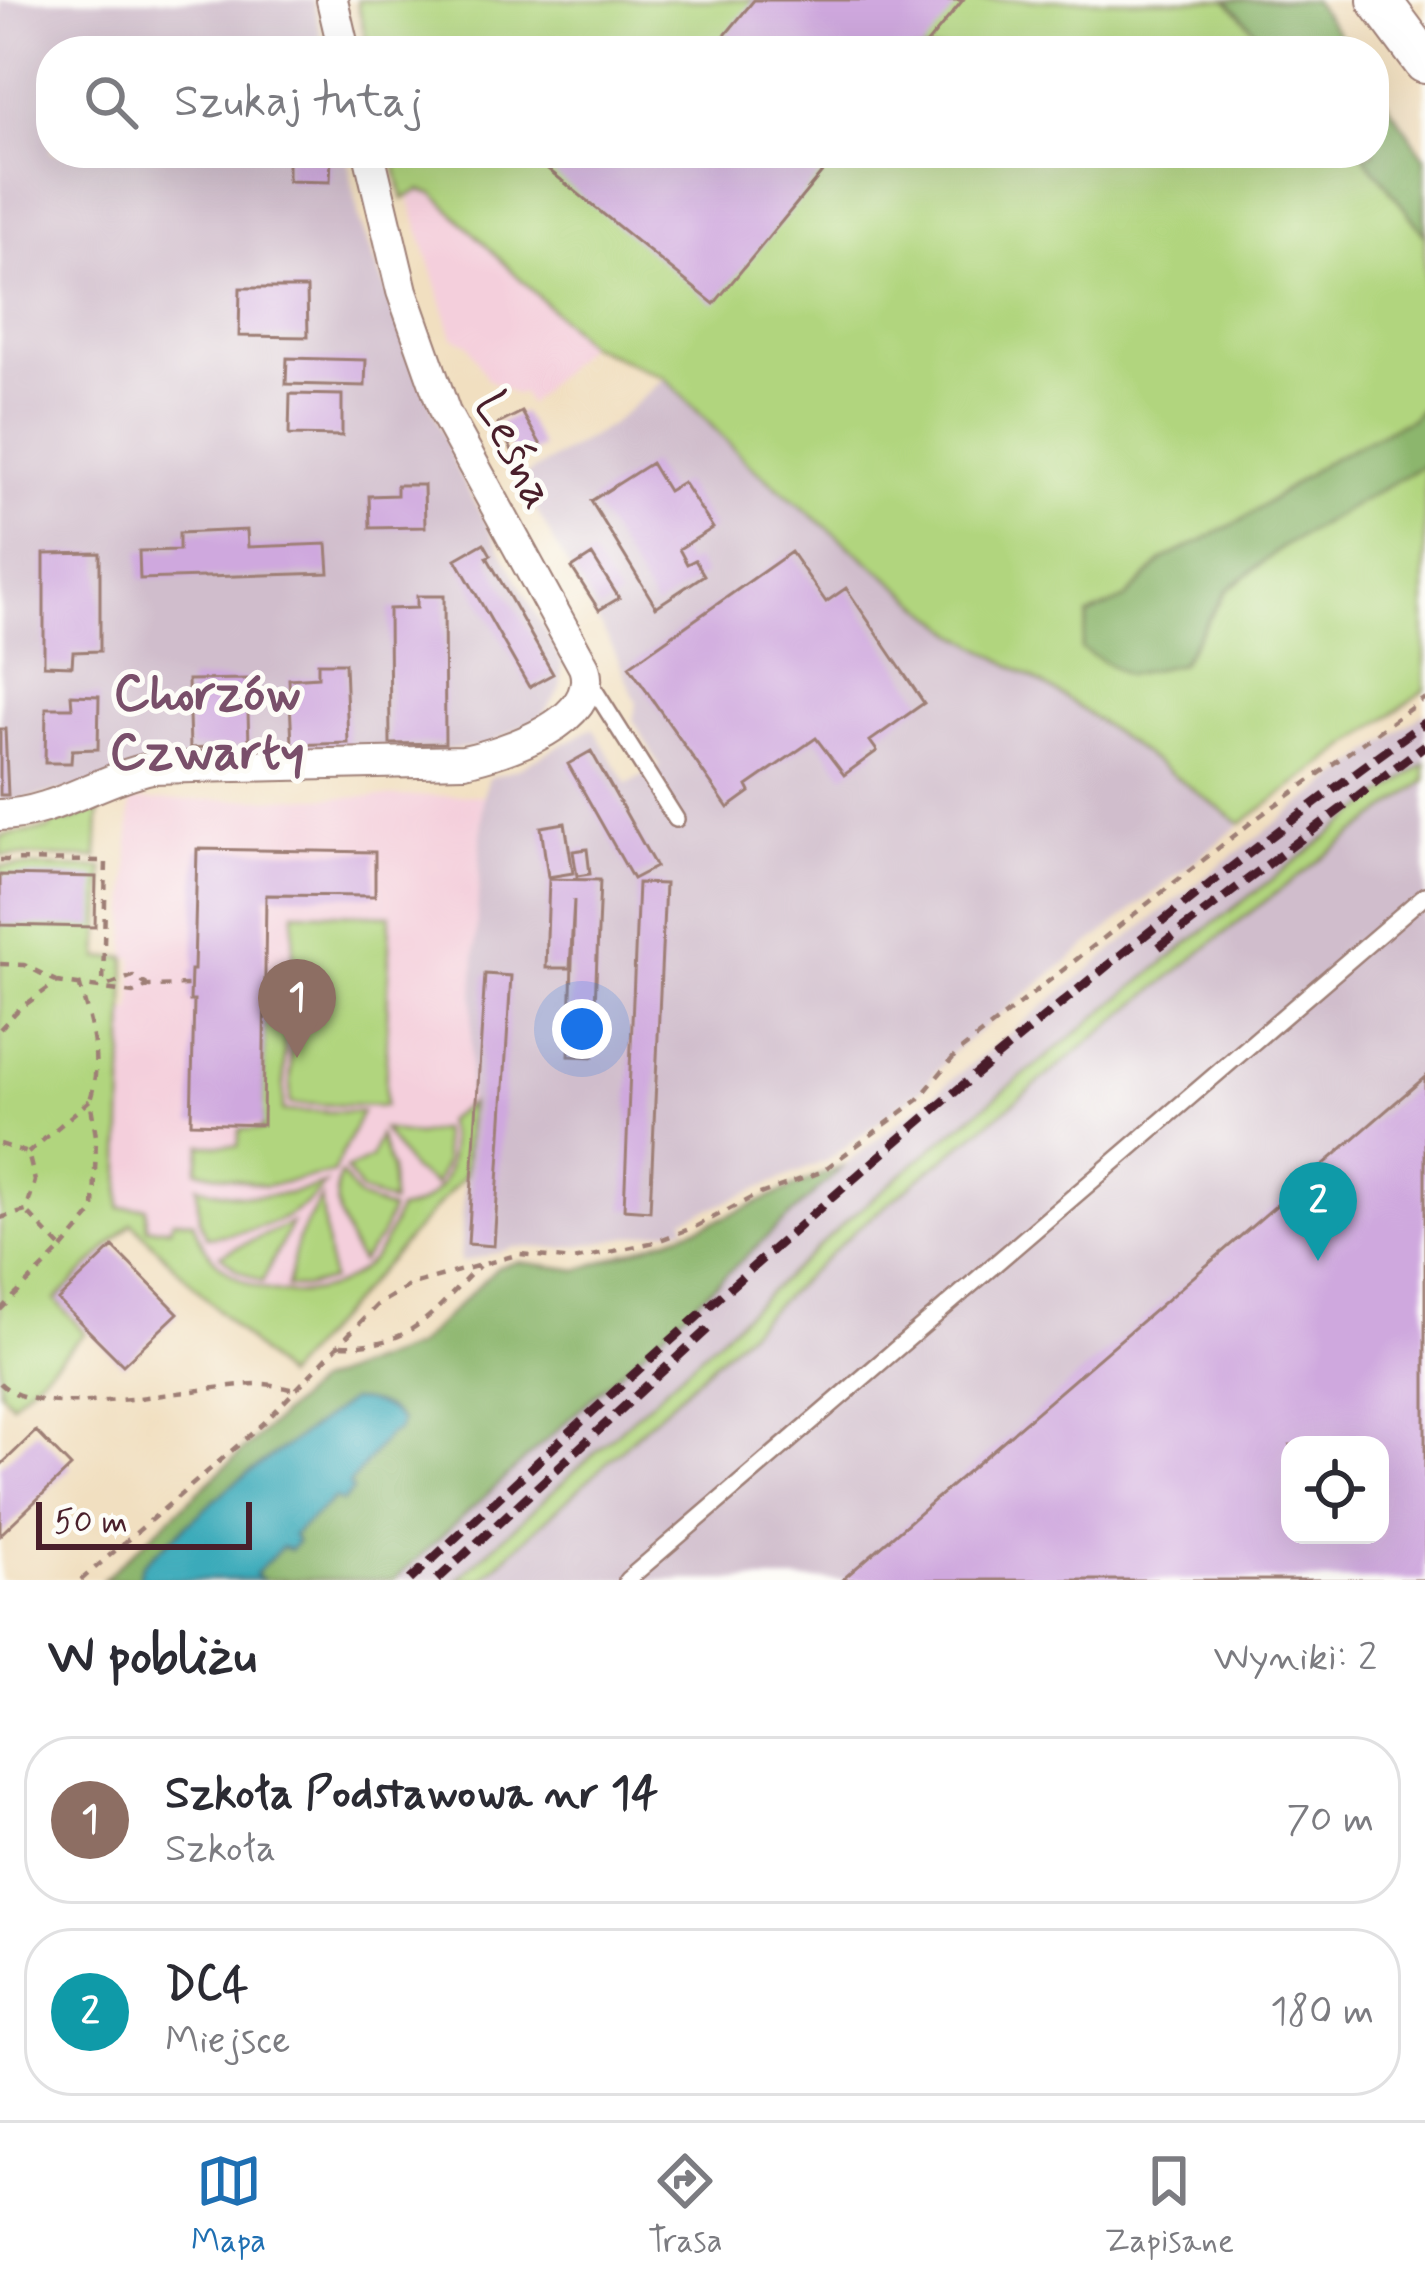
<!DOCTYPE html>
<html lang="pl">
<meta charset="utf-8">
<style>
body{margin:0;font-family:Mynerve,sans-serif;background:#f7f7f7;color:#2b2b33}
.controls{position:absolute;right:36px;bottom:36px;display:grid;overflow:hidden;border-radius:24px;box-shadow:0 12px 48px #0002}
.controls button{width:108px;height:108px;display:grid;place-items:center;padding:0;border:0;border-bottom:3px solid #e1e1e2;background:#fff;color:#2b2b33;font:60px sans-serif}
.scale{position:absolute;left:36px;bottom:30px;width:216px;box-sizing:border-box;padding-left:12px;border:6px solid #4a1f2b;border-top:0;font-size:33px;line-height:42px;white-space:nowrap;color:#4a1f2b;-webkit-text-stroke:9px #fdfcf7;paint-order:stroke}
.you{position:absolute;left:582px;top:1029px;width:42px;height:42px;margin:-30px;border:9px solid #fff;border-radius:50%;background:#1a73e8;box-shadow:0 0 0 18px #1a73e833}
.badge{display:grid;place-items:center;width:78px;height:78px;border-radius:50%;background:#1f6fb2;color:#fff;font-size:39px;font-weight:700}
.pin{position:absolute;translate:-50% -99px;filter:drop-shadow(0 3px 6px #0008)}
.pin::after{content:'';position:absolute;top:63px;width:42px;height:36px;background:inherit;clip-path:polygon(0 0,100% 0,50% 100%)}
.list{margin:0;padding:0;list-style:none}
h2{display:flex;justify-content:space-between;align-items:center;height:156px;margin:0;padding:0 48px;font-size:51px}
h2 small{font-size:39px;font-weight:400;color:#7c7c81}
.list li{display:grid;grid-template-columns:78px 1fr auto;gap:36px;align-items:center;box-sizing:border-box;height:168px;margin:0 24px 24px;padding:0 24px;border:3px solid #e1e1e2;border-radius:48px}
.list b{display:block;font-size:45px;white-space:nowrap}
.list p{margin:0;font-size:39px;white-space:nowrap;color:#7c7c81}
.list em{font-size:39px;font-style:normal;color:#7c7c81}
.icon{flex:none;width:66px;height:66px;fill:none;stroke:currentColor;stroke-width:2;stroke-linecap:round;stroke-linejoin:round}
.map{position:relative;flex:none;width:1425px;height:1580px;overflow:hidden}
.search{position:absolute;background:#fff;box-shadow:0 12px 48px #0002;left:36px;right:36px;top:36px;height:132px;display:flex;align-items:center;gap:30px;box-sizing:border-box;padding:0 42px;border-radius:48px;color:#7c7c81;font-size:45px}
.sheet{height:540px;background:#fff}
nav{display:flex;justify-content:space-around;align-items:center;box-sizing:border-box;height:168px;border-top:3px solid #e1e1e2;background:#fff;font-size:33px;color:#7c7c81}
nav a{display:grid;justify-items:center;gap:6px}
nav .on{color:#1f6fb2}
.map>svg:first-child{display:block}
</style>
<div class="map">
<svg width="1425" height="1580" viewBox="0 0 1425 1580">
<rect width="100%" height="100%" fill="#fdfcf7"/>
<filter id="ink" filterUnits="userSpaceOnUse"><feTurbulence type="fractalNoise" baseFrequency=".00833" numOctaves="2"/><feDisplacementMap in="SourceGraphic" scale="24" xChannelSelector="R" yChannelSelector="G"/><feConvolveMatrix kernelMatrix="1 2 1 2 8 2 1 2 1" color-interpolation-filters="sRGB"/></filter>
<filter id="wash" filterUnits="userSpaceOnUse"><feTurbulence type="fractalNoise" baseFrequency=".004" numOctaves="4" result="noise"/><feDisplacementMap in="SourceGraphic" scale="48" xChannelSelector="R" yChannelSelector="G"/><feGaussianBlur stdDeviation="2.7" result="paint"/><feColorMatrix in="noise" values="0 0 0 0 0 0 0 0 0 0 0 0 0 0 0 0 0 1.4 0 .05"/><feComposite in="paint" operator="in"/></filter>
<g filter="url(#wash)">
<rect width="100%" height="100%" fill="#f1dfc0"/>
<path fill="#f4cfdc" d="M393 153 665 378 587 345 528 404 522 393 516 395 487 379 468 344 453 337 409 198 403 199Z
M483 795 465 1175 284 1377 120 1210 125 1011H132L133 978V958L126 957 130 801Z"/>
<path fill="#d0bdcc" fill-rule="evenodd" d="M0 0H313L324 51H51V153H346L360 223 458 472 562 662 561 688 541 717 484 746 58 792 0 803Z
M665 378 748 463 957 634 1063 696 1241 824 953 1052 922 1089 828 1160 684 1219 686 1227 565 1248 515 1247 460 1263 483 795 489 778 517 769 593 728 627 784 660 767 633 719 637 704 614 650 519 479 611 425Z
M1425 712V763L1201 933 940 1142 846 1221 457 1580H394L845 1165 1217 867Z
M1425 783V1580H481L859 1227 1252 911ZM1290 1445H1380V1535H1290Z"/>
<path fill="#b1d57e" stroke="#7e7a54" stroke-width="3" d="M357 0H1226L1274 51H369Z
M393 153H1362L1425 235V405L1412 418 1322 464 1244 519 1163 560 1126 598 1088 615 1180 664 1227 590 1284 546 1425 464V690L1241 824 1063 696 957 634 748 463 665 378 587 344 434 194 420 190 403 199Z
M1425 763V781L1252 911 859 1227 481 1580H457L846 1221 940 1142 1201 933Z
M100 798 97 858 0 855V836L49 829 58 817 67 822 91 812 93 802Z
M0 866 103 868 99 958 126 957 120 1208 146 1207 147 1228H170L173 1220 193 1221C214 1294 310 1316 364 1267 382 1252 390 1232 398 1210 445 1203 459 1162 445 1121L469 1104 465 1175 284 1377 132 1223 55 1300 85 1333 12 1403 0 1391Z
M294 912 390 915 385 1106 290 1104Z
M265 1011H286L283 1111 362 1112 333 1173 265 1186 197 1170 202 1145 238 1146 240 1129 262 1130Z
M383 1129 417 1135 441 1129 445 1162 435 1185 412 1170Z
M379 1135 391 1169 392 1203 362 1192 346 1170 371 1158Z
M341 1174 359 1198 391 1210 381 1237 360 1262C347 1238 327 1200 341 1174Z
M325 1184C295 1223 256 1231 207 1237L199 1218 197 1186C239 1200 283 1199 325 1184Z
M321 1198 331 1280 305 1287H287L298 1239Z
M292 1223 262 1282 237 1270 220 1255Z"/>
<path fill="#8cb66d" stroke="#6b6a4c" stroke-width="3" d="M1226 0H1313L1351 51H1274Z
M1374 84 1425 157V235L1362 153H1374Z
M1425 405V464L1284 546 1227 590 1180 664 1127 675 1081 649 1088 615 1126 598 1163 560 1244 519 1322 464 1412 418Z
M845 1165 394 1580H103L316 1383 415 1347 498 1267 518 1262 579 1270 711 1223Z"/>
<path fill="#3baaba" stroke="#426472" stroke-width="3" d="M350 1400C372 1400 386 1404 401 1421L398 1431 388 1435 349 1485 353 1490 342 1502 335 1498 293 1535 297 1542 290 1550 282 1547 255 1574 261 1580H138L142 1565 229 1487Z"/>
<g id="blocks">
<path fill="#cfa8de" fill-rule="evenodd" d="M754 0H963L921 51H712Z
M528 153H838L714 304Z
M288 157H331L330 182 288 181Z
M240 288H307L308 337 239 336Z
M287 358 366 360 365 386 286 384Z
M290 394 342 395V436L289 435Z
M522 412 542 447 517 460 498 424Z
M651 463 668 491 683 482 713 528 679 549 687 564 695 560 704 575 656 607 591 501Z
M397 485H424L425 527 370 528 369 496 397 495Z
M247 530 248 547 327 544 329 573 140 579 139 551 179 550V533Z
M484 543 491 555 487 557 553 674 529 687 456 559Z
M791 552 826 602 846 588 924 703 870 741 877 751 844 775 816 738 747 786 750 792 728 808 629 666Z
M100 553V651L73 652 72 666 44 665V554Z
M592 555 619 598 599 610 572 568Z
M417 596H444L445 743 390 744 389 609 417 608Z
M318 663H345L348 743 292 745 289 679 318 677Z
M247 679 249 745 190 748 188 680Z
M71 695 99 696 98 749 72 750 71 763H45L46 708H72Z
M0 729H5L8 795H0Z
M591 751 656 867 633 879 568 764Z
M565 823 573 873 548 877 541 827Z
M197 849 375 852V896L266 895 263 1125 191 1123 194 1001H190L191 970H194Z
M587 849 590 874 577 876 573 851Z
M0 875 96 877 95 927 0 925Z
M549 879 600 880 593 1057 569 1056 574 900 570 968H546Z
M638 883 665 884 650 1211 624 1209Z
M485 974 511 976 494 1246 468 1244Z
M1425 1077V1580H842ZM1290 1445H1380V1535H1290Z
M113 1247 178 1313 123 1365 58 1300Z
M36 1431 71 1467 0 1535V1466Z"/>
</g>
</g>
<g filter="url(#ink)">
<use href="#blocks" fill-opacity="0" stroke="#9e7f76" stroke-width="3"/>
<g fill="none" stroke-linecap="round" stroke-linejoin="round">
<g stroke="#9e7f76" stroke-width="20">
<path id="lane" d="M590 683 676 819
M627 1580 1425 895"/>
</g>
<g stroke="#9e7f76" stroke-width="34">
<path id="street" d="M332 0 344 51
M0 815C54 814 99 779 151 768L464 761C503 753 602 721 584 667L445 413 402 291 369 153"/>
</g>
<g stroke="#9e7f76" stroke-width="46">
<path id="secondary" d="M1379 0 1425 62"/>
</g>
<path stroke="#9e7f76" stroke-width="4.5" stroke-dasharray="9 9" stroke-linecap="butt" d="M0 860 106 861 103 987
M0 964 24 965 56 981
M79 983C90 1021 103 1060 90 1100
M109 985 133 976 147 985
M0 1029 18 1010 57 982 133 993 149 986 190 985
M0 1144 28 1153 35 1181 26 1211 0 1218
M28 1153 90 1100 96 1136 94 1211 62 1249
M0 1310 62 1249 26 1211
M341 1345C413 1348 432 1312 479 1266
M0 1383C41 1426 201 1384 261 1384 273 1384 285 1388 298 1391
M81 1580 264 1423 377 1305 412 1284 520 1254 573 1260 655 1242 697 1226 757 1195 821 1172 918 1100 957 1053 1253 821 1425 698"/>
<use href="#lane" stroke="#fff" stroke-width="15"/>
<use href="#street" stroke="#fff" stroke-width="30"/>
<use href="#secondary" stroke="#fff" stroke-width="42"/>
<path stroke="#4a1f2b" stroke-width="9" stroke-dasharray="18 9" stroke-linecap="butt" d="M1159 947 1425 745
M410 1580C734 1278 1065 982 1425 722
M437 1580 710 1327"/>
</g>
</g>
<g text-anchor="middle" stroke-width="10" stroke-linejoin="round" paint-order="stroke">
<g font-size="48" fill="#4a1f2b" stroke="#fdfcf7">
<text transform="translate(517 449) rotate(63)" y="17">Leśna</text>
</g>
<g font-size="51" font-weight="bold" fill="#794f6a" stroke="#fdfcf7">
<text x="207" y="709">Chorzów<tspan x="207" dy="59">Czwarty</tspan></text>
</g>
</g>
</svg>
<div class="controls">
<button><svg class="icon" aria-label="locate" viewBox="0 0 24 24"><circle cx="12" cy="12" r="6"/><path d="M12 2v4M12 18v4M2 12h4M18 12h4"/></svg></button>
</div>
<div class="scale">50 m</div>
<div class="you"></div>
<div class="pin badge" style="left:297px;top:1058px;background:#8d6e63">1</div>
<div class="pin badge" style="left:1318px;top:1261px;background:#0f9aa8">2</div>
<div class="search"><svg class="icon" aria-label="search" viewBox="0 0 24 24"><circle cx="10" cy="10" r="6"/><path d="M15 15l6 6"/></svg>Szukaj tutaj</div>
</div>
<section class="sheet">
<h2>W pobliżu<small>Wyniki: 2</small></h2>
<ul class="list">
<li><span class="badge" style="background:#8d6e63">1</span><div><b>Szkoła Podstawowa nr 14</b><p>Szkoła</p></div><em>70 m</em></li>
<li><span class="badge" style="background:#0f9aa8">2</span><div><b>DC4</b><p>Miejsce</p></div><em>180 m</em></li>
</ul>
</section>
<nav>
<a class="on"><svg class="icon" aria-label="map" viewBox="0 0 24 24"><path d="M3 6l6-2 6 2 6-2v14l-6 2-6-2-6 2zM9 4v14M15 6v14"/></svg>Mapa</a>
<a><svg class="icon" aria-label="directions" viewBox="0 0 24 24"><path d="M12 3l9 9-9 9-9-9zM9 14v-3h6M13 9l2 2-2 2"/></svg>Trasa</a>
<a><svg class="icon" aria-label="saved" viewBox="0 0 24 24"><path d="M7 4h10v16l-5-4-5 4z"/></svg>Zapisane</a>
</nav>
